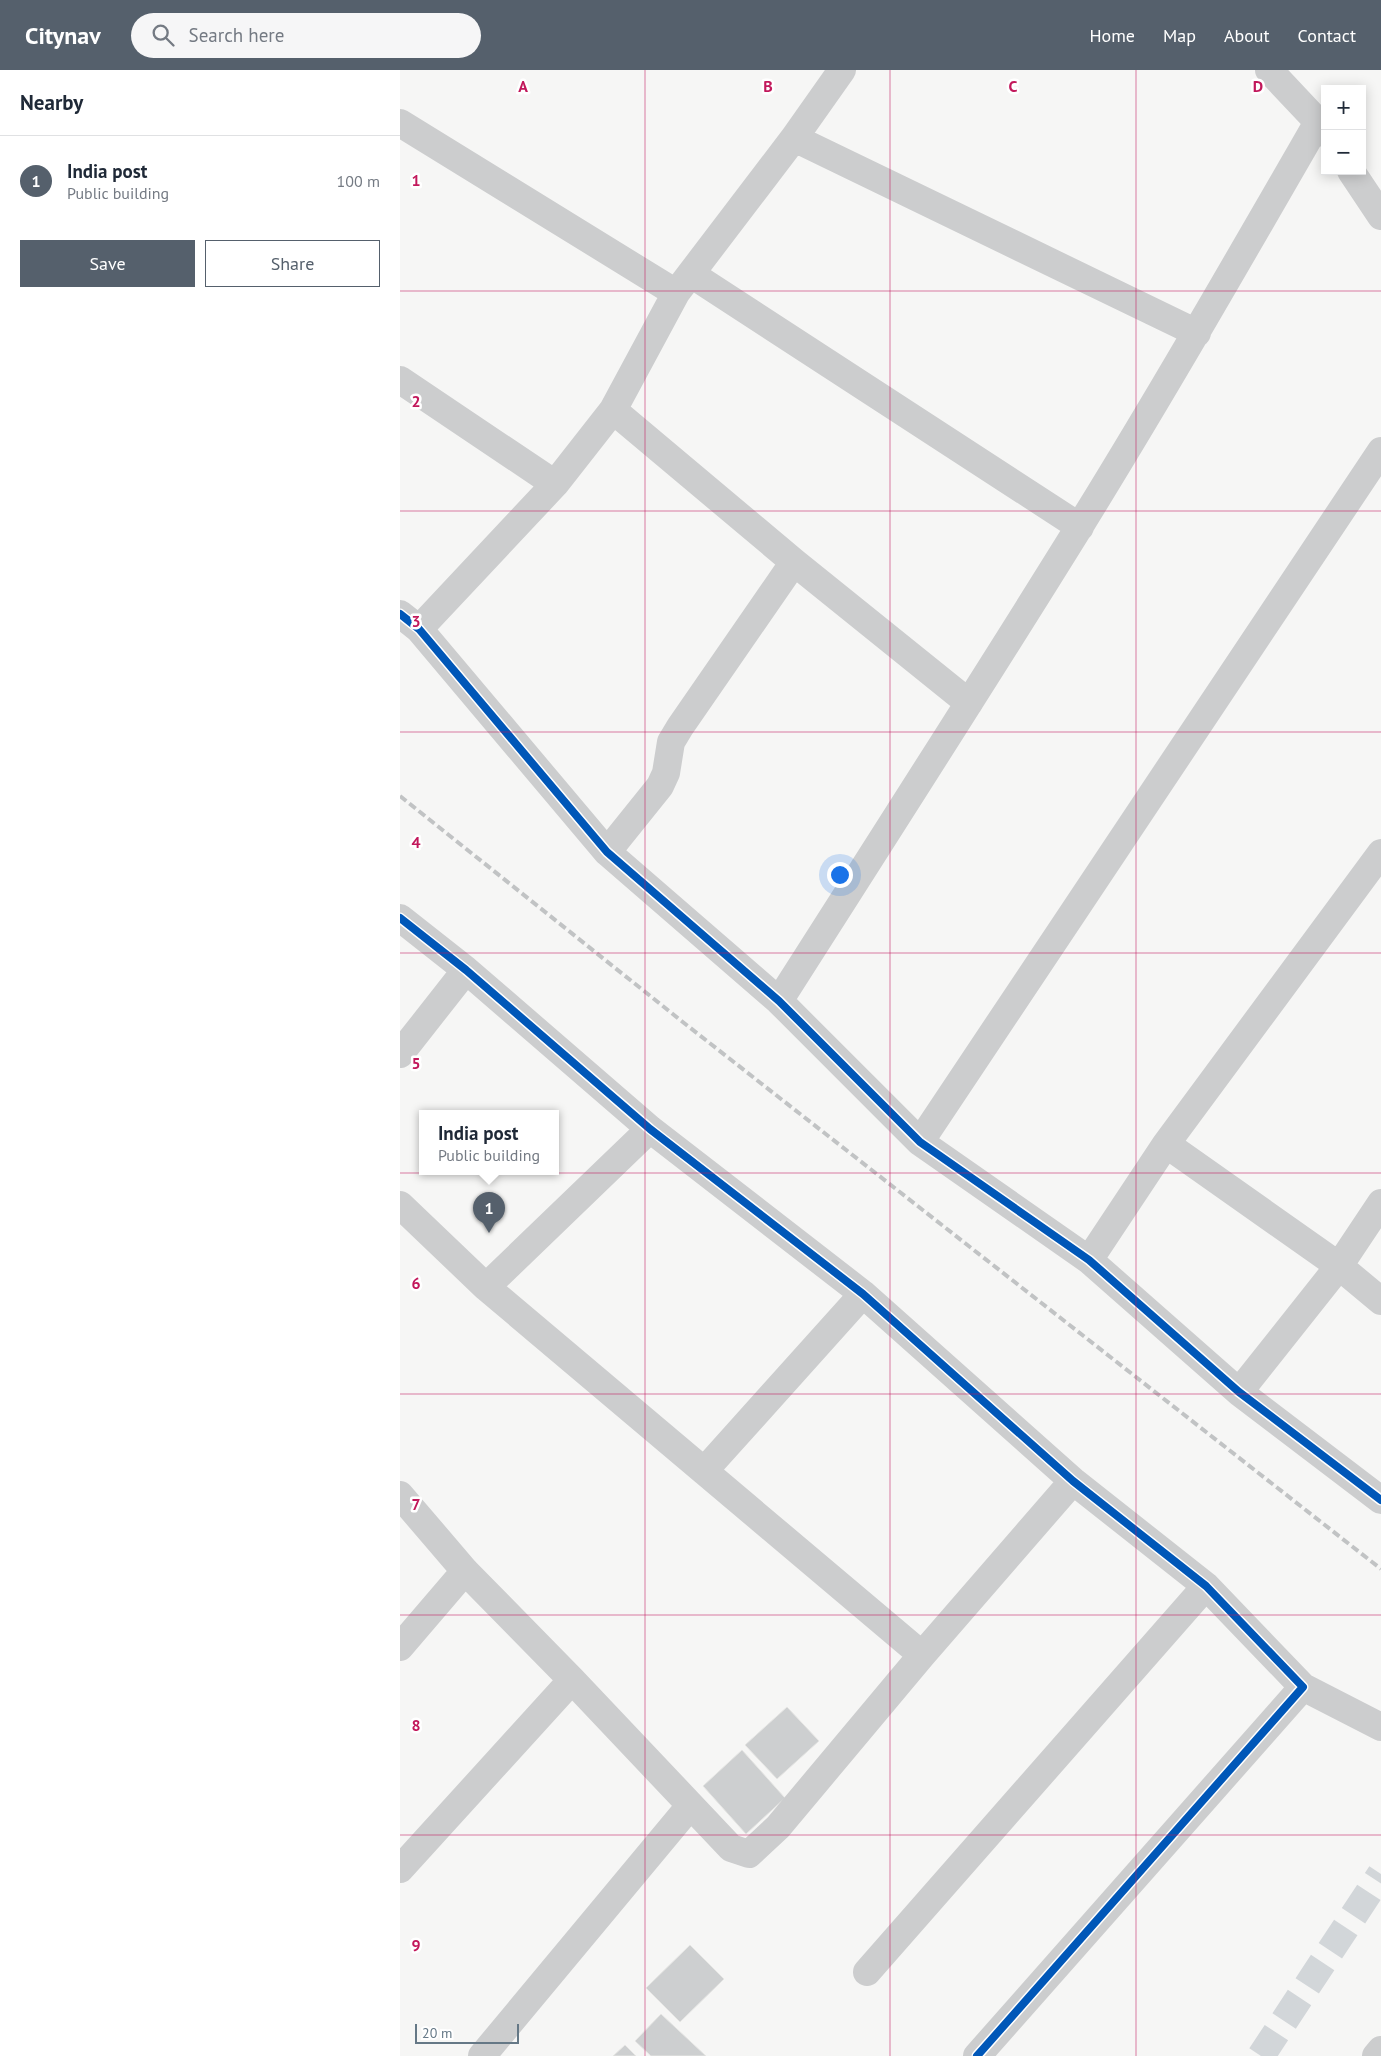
<!DOCTYPE html>
<meta charset="utf-8">
<style>
body{margin:0;font-family:"PT Sans",sans-serif;background:#f6f6f7;color:#1f2937}
.controls{position:absolute;right:15px;top:15px;display:grid;overflow:hidden;border-radius:0px;box-shadow:0 2px 12px #0003}
.controls button{width:45px;height:45px;display:grid;place-items:center;padding:0;border:0;border-bottom:1px solid #e0e1e3;background:#fff;color:#1f2937;font:25px sans-serif}
.scale{position:absolute;left:15px;bottom:12px;width:104px;box-sizing:border-box;padding-left:5px;border:2px solid #657886;border-top:0;font-size:14px;line-height:18px;white-space:nowrap;color:#657886;-webkit-text-stroke:4px #fff;paint-order:stroke}
.you{position:absolute;left:439px;top:804px;width:18px;height:18px;margin:-12px;border:4px solid #fff;border-radius:50%;background:#1a73e8;box-shadow:0 0 0 8px #1a73e833}
.badge{display:grid;place-items:center;width:32px;height:32px;border-radius:50%;background:#55606c;color:#fff;font-size:16px;font-weight:700}
.pin{position:absolute;translate:-50% -41px;filter:drop-shadow(0 1px 2px #0008)}
.pin::after{content:'';position:absolute;top:26px;width:18px;height:15px;background:inherit;clip-path:polygon(0 0,100% 0,50% 100%)}
.popup{position:absolute;left:19px;top:1040px;width:140px;height:65px;box-sizing:border-box;display:grid;place-content:center;border-radius:0px;background:#fff;filter:drop-shadow(0 1px 4px #0005);font-size:16px;white-space:nowrap;color:#747a83}
.popup b{font-size:19px;color:#1f2937}
.popup::after{content:'';position:absolute;left:50%;top:100%;margin-left:-10px;border:10px solid transparent;border-top-color:#fff}
.list{margin:0;padding:0;list-style:none}
h2{display:flex;justify-content:space-between;align-items:center;height:65px;margin:0;padding:0 20px;font-size:21px}
h2 small{font-size:16px;font-weight:400;color:#747a83}
.list li{display:grid;grid-template-columns:32px 1fr auto;gap:15px;align-items:center;box-sizing:border-box;height:90px;padding:0 20px;border-top:1px solid #e0e1e3}
.list b{display:block;font-size:19px;white-space:nowrap}
.list p{margin:0;font-size:16px;white-space:nowrap;color:#747a83}
.list em{font-size:16px;font-style:normal;color:#747a83}
.actions{display:flex;gap:10px;padding:15px 20px}
.actions a{flex:1;padding:11px 0;border:1px solid #55606c;border-radius:0px;text-align:center;font-size:18px;color:#55606c}
.actions .main{background:#55606c;color:#fff}
.icon{flex:none;width:28px;height:28px;fill:none;stroke:currentColor;stroke-width:2;stroke-linecap:round;stroke-linejoin:round}
.map{position:relative;flex:none;width:981px;height:1986px;overflow:hidden}
header{display:flex;align-items:center;gap:30px;box-sizing:border-box;height:70px;padding:0 25px;background:#55606c;color:#fff}
header strong{font-size:24px}
nav{display:flex;gap:28px;margin-inline-start:auto;font-size:18px}
.search{width:350px;height:45px;background:#f6f6f7;display:flex;align-items:center;gap:12px;box-sizing:border-box;padding:0 18px;border-radius:28px;color:#747a83;font-size:19px}
main{display:flex}
aside{flex:1;background:#fff}
.map>svg:first-child{display:block}
</style>
<header>
<strong>Citynav</strong>
<div class="search"><svg class="icon" aria-label="search" viewBox="0 0 24 24"><circle cx="10" cy="10" r="6"/><path d="M15 15l6 6"/></svg>Search here</div>
<nav><a>Home</a><a>Map</a><a>About</a><a>Contact</a></nav>
</header>
<main>
<aside>
<h2>Nearby<small></small></h2>
<ul class="list">
<li><span class="badge">1</span><div><b>India post</b><p>Public building</p></div><em>100 m</em></li>
</ul>
<div class="actions"><a class="main">Save</a><a>Share</a></div>
</aside>
<div class="map">
<svg width="981" height="1986" viewBox="0 0 981 1986">
<rect width="100%" height="100%" fill="#f6f6f5"/>
<path fill="#cdcfd0" stroke="#e6e6e4" d="M387 1637 419 1671 377 1709 345 1675Z
M342 1680 385 1728 346 1764 303 1716Z
M290 1875 324 1909 280 1952 246 1918Z
M261 1944 306 1986H251L235 1971Z
M225 1975 236 1986H213Z"/>
<g fill="none" stroke-linecap="round" stroke-linejoin="round">
<path stroke="#d2d6d9" stroke-width="28" stroke-dasharray="28 14" stroke-linecap="butt" d="M861 1986 981 1804"/>
<path stroke="#cccdce" stroke-width="28" d="M869 0 918 52 925 63
M0 53 276 223
M394 68 797 263
M951 101 981 146
M291 204 680 457
M0 310 155 414
M213 340 394 492 569 633
M0 544 19 559 207 782 379 931 520 1072 689 1190 839 1322 981 1430
M19 559 155 414 213 340 276 223 394 68 442 0
M207 782 260 716 266 703 271 672 280 657 394 492
M0 848 66 900 250 1059 463 1224 673 1411 806 1516 903 1617 577 1986
M379 931C479 774 580 617 678 459 761 325 839 189 918 52
M0 984 66 900
M520 1072 981 381
M766 1074 939 1196 981 1231
M0 1135 86 1217 522 1585
M689 1190 766 1074 981 783
M86 1217 250 1059
M839 1322 939 1196 981 1133
M304 1401 463 1224
M0 1425 65 1501 172 1610 331 1778 349 1784 378 1757 522 1585 673 1411
M0 1577 65 1501
M903 1617 981 1657
M0 1799 172 1610
M467 1902 806 1516
M82 1986 290 1736
M976 1986 981 1980"/>
<path stroke="#c1c3c4" stroke-width="4" stroke-dasharray="8 4" stroke-linecap="butt" d="M0 726 284 953 981 1499"/>
<g stroke="#fff" stroke-width="11">
<path id="cycleway" d="M0 544 19 559 207 782 379 931 520 1072 689 1190 839 1322 981 1430
M0 848 66 900 250 1059 463 1224 673 1411 806 1516 903 1617 577 1986"/>
</g>
<use href="#cycleway" stroke="#0057b8" stroke-width="8"/>
</g>
<path fill="none" stroke="#c2185b" stroke-width="1" stroke-opacity="0.55" d="M245 0V1986M490 0V1986M736 0V1986M0 221H981M0 441H981M0 662H981M0 883H981M0 1103H981M0 1324H981M0 1545H981M0 1765H981"/>
<g font-size="16" text-anchor="middle" font-weight="bold" fill="#c2185b" stroke="#fff" stroke-width="5" stroke-linejoin="round" paint-order="stroke">
<text x="123" y="22">A</text>
<text x="368" y="22">B</text>
<text x="613" y="22">C</text>
<text x="858" y="22">D</text>
<text x="16" y="116">1</text>
<text x="16" y="337">2</text>
<text x="16" y="557">3</text>
<text x="16" y="778">4</text>
<text x="16" y="999">5</text>
<text x="16" y="1219">6</text>
<text x="16" y="1440">7</text>
<text x="16" y="1661">8</text>
<text x="16" y="1881">9</text>
</g>
</svg>
<div class="controls">
<button>+</button>
<button>−</button>
</div>
<div class="scale">20 m</div>
<div class="you"></div>
<div class="pin badge" style="left:89px;top:1163px">1</div>
<div class="popup"><b>India post</b>Public building</div>
</div>
</main>
